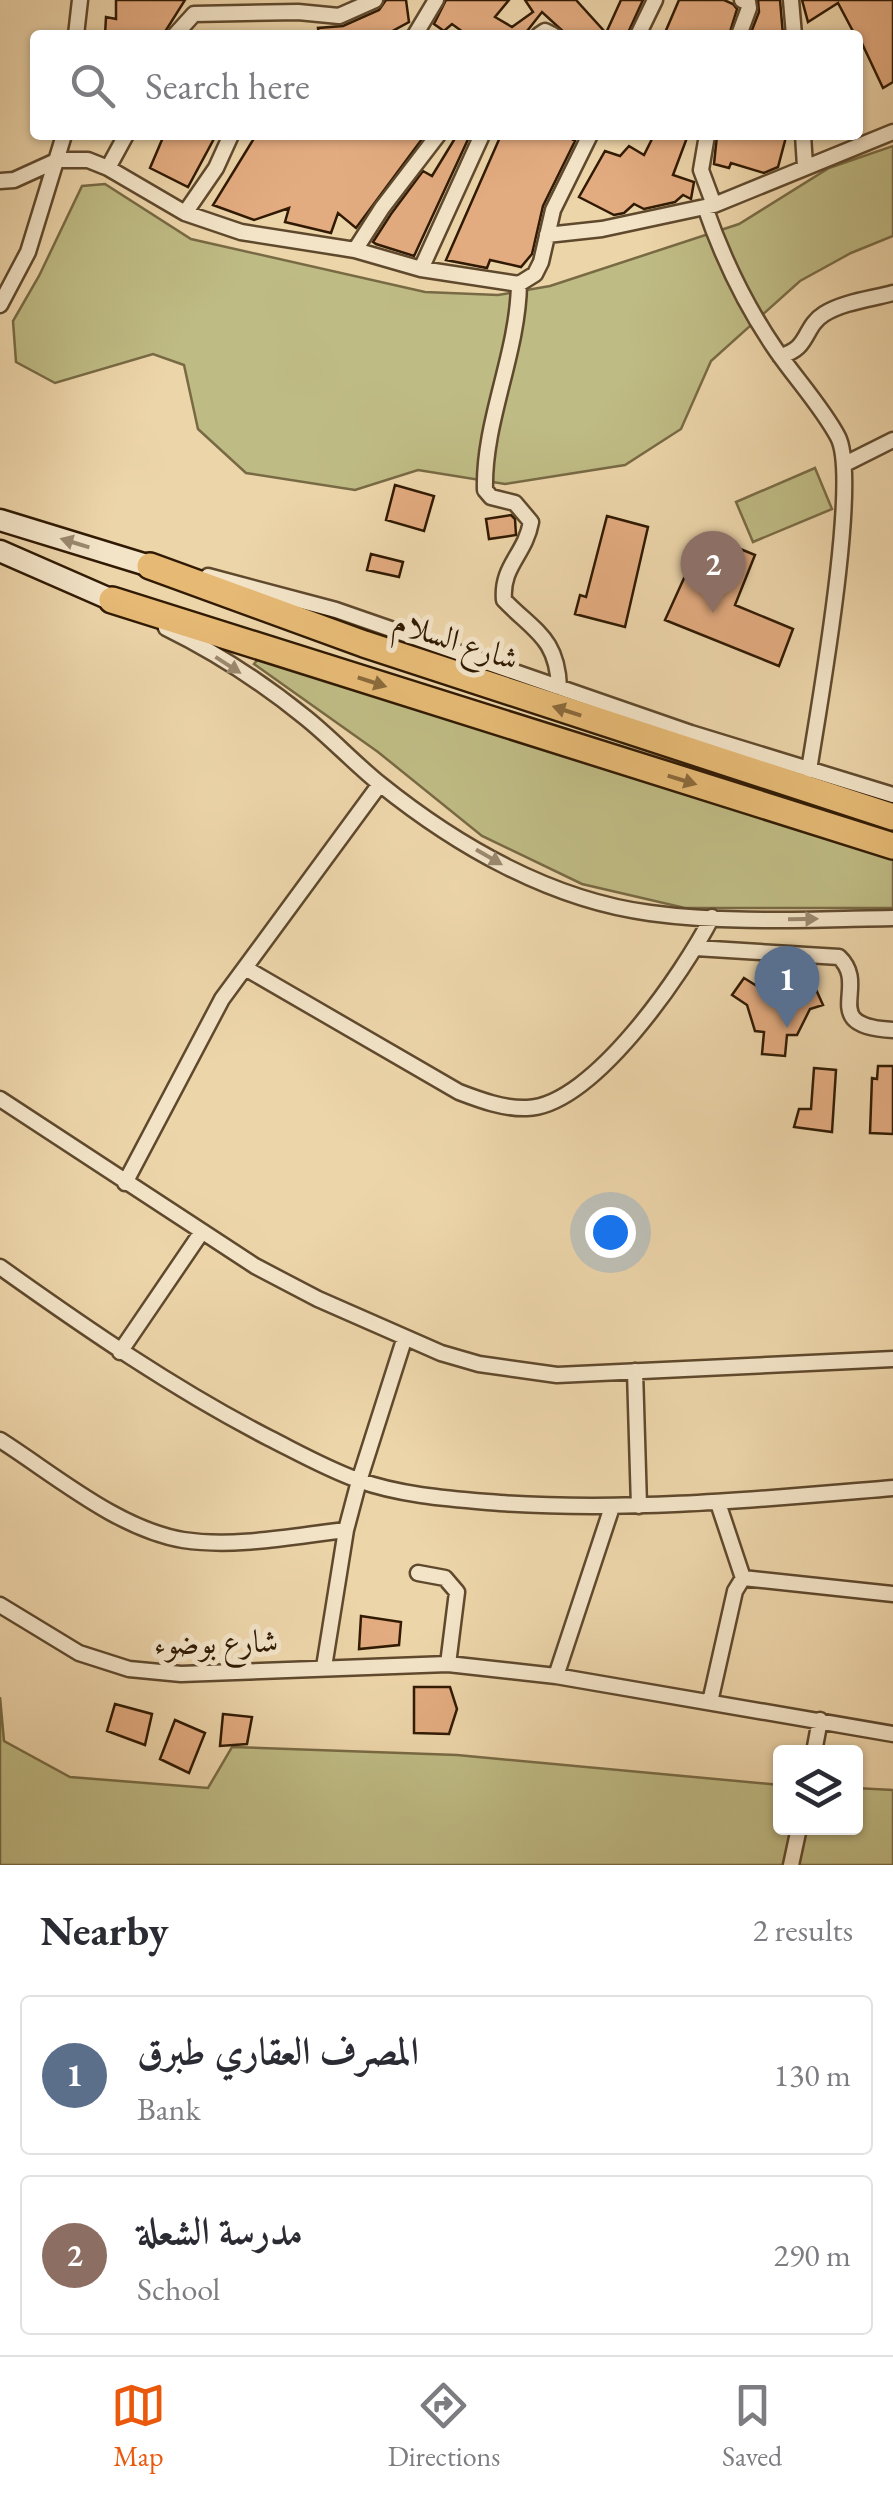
<!DOCTYPE html>
<meta charset="utf-8">
<style>
body{margin:0;font-family:"EB Garamond",Amiri,serif;background:#f7f7f7;color:#2b2b33}
.controls{position:absolute;right:30px;bottom:30px;display:grid;overflow:hidden;border-radius:10px;box-shadow:0 2px 8px #0004}
.controls button{width:90px;height:90px;display:grid;place-items:center;padding:0;border:0;border-bottom:2px solid #e1e1e2;background:#fff;color:#2b2b33;font:50px sans-serif}
.you{position:absolute;left:610px;top:1232px;width:35px;height:35px;margin:-25px;border:8px solid #fff;border-radius:50%;background:#1a73e8;box-shadow:0 0 0 15px #1a73e833}
.badge{display:grid;place-items:center;width:65px;height:65px;border-radius:50%;background:#ea580c;color:#fff;font-size:32px;font-weight:700}
.pin{position:absolute;translate:-50% -82px;filter:drop-shadow(0 2px 5px #0008)}
.pin::after{content:'';position:absolute;top:52px;width:35px;height:30px;background:inherit;clip-path:polygon(0 0,100% 0,50% 100%)}
.list{margin:0;padding:0;list-style:none}
h2{display:flex;justify-content:space-between;align-items:center;height:130px;margin:0;padding:0 40px;font-size:42px}
h2 small{font-size:32px;font-weight:400;color:#7c7c81}
.list li{display:grid;grid-template-columns:65px 1fr auto;gap:30px;align-items:center;box-sizing:border-box;height:160px;margin:0 20px 20px;padding:0 20px;border:2px solid #e1e1e2;border-radius:10px}
.list b{display:block;font-size:38px;white-space:nowrap}
.list p{margin:0;font-size:32px;white-space:nowrap;color:#7c7c81}
.list em{font-size:32px;font-style:normal;color:#7c7c81}
.icon{flex:none;width:55px;height:55px;fill:none;stroke:currentColor;stroke-width:2;stroke-linecap:round;stroke-linejoin:round}
.map{position:relative;flex:none;width:893px;height:1865px;overflow:hidden}
.search{position:absolute;background:#fff;box-shadow:0 2px 8px #0004;left:30px;right:30px;top:30px;height:110px;display:flex;align-items:center;gap:25px;box-sizing:border-box;padding:0 35px;border-radius:10px;color:#7c7c81;font-size:38px}
.sheet{height:490px;background:#fff}
nav{display:flex;justify-content:space-around;align-items:center;box-sizing:border-box;height:140px;border-top:2px solid #e1e1e2;background:#fff;font-size:28px;color:#7c7c81}
nav a{display:grid;justify-items:center;gap:5px}
nav .on{color:#ea580c}
.map>svg:first-child{display:block}
</style>
<div class="map">
<svg width="893" height="1865" viewBox="0 0 893 1865">
<rect width="100%" height="100%" fill="#edd5aa"/>
<filter id="stains"><feTurbulence type="fractalNoise" baseFrequency=".002" numOctaves="4"/><feColorMatrix values="0 0 0 0 .2 0 0 0 0 .09 0 0 0 0 .02 0 0 0 .5 -.17"/></filter>
<radialGradient id="worn" r=".72"><stop offset=".6" stop-color="#630" stop-opacity="0"/><stop offset="1" stop-color="#630" stop-opacity=".3"/></radialGradient>
<path fill="#bfbb84" stroke="#786a44" stroke-width="2.5" d="M893 146V236L851 253 800 281 711 361 681 429 625 465 505 484 418 470 355 490 246 473 198 429 184 365 153 354 55 383 16 362 13 321 39 276 82 186 105 184 191 239 425 292 498 295 550 286 739 224 829 168Z
M815 468 832 509 753 542 736 502Z
M265 651 893 857V908H685L582 884 482 836 378 752 254 664Z
M0 1697 4 1741 70 1777 208 1788 232 1747 457 1755 780 1785V1828H856V1788L893 1790V1865H0Z"/>
<path fill="#e3ab80" stroke="#301a03" stroke-width="2.5" d="M116 0H185L163 35H105L106 17 116 19Z
M386 0H406L409 22 385 35H319L318 28 343 26 379 10Z
M446 0H509L495 17 512 27 533 12 525 0H576L606 33 621 0H643L627 35H567L542 12 524 35H467L452 24 444 31 434 24Z
M679 0H724L733 4 737 9 729 35H664Z
M758 0H780L783 35H750L759 12Z
M802 0H893V82L883 88 858 35H855L838 3 808 22Z
M164 135H216L188 187 150 168Z
M256 135 328 136 425 135 356 228 338 213 331 233 285 222 289 208 254 220 213 205Z
M457 135H470L414 256 376 244 373 242 391 214 423 171 432 176Z
M501 135H565L575 141 543 206 532 254 521 267 490 260 487 268 446 260Z
M654 135H688L673 175 694 182 691 199 683 195 675 202 644 209 634 204 624 213 614 215 579 197 605 151 620 156 629 146 644 155Z
M717 135 786 137 778 167 764 173 731 163 729 168 714 164Z
M395 485 434 496 424 531 386 520Z
M511 515 515 519 516 535 489 539 486 519Z
M607 516 648 527 625 627 575 614 580 595 586 597Z
M704 534 755 555 735 605 793 629 779 666 665 620Z
M371 554 403 562 399 577 367 570Z
M744 978 765 991 768 988 797 991 813 983 823 1005 810 1009 797 1035H787L785 1056 762 1054 764 1032 755 1031 747 1005 732 995Z
M878 1066H893V1134L870 1133 872 1078 877 1079Z
M814 1068 836 1070 832 1132 794 1127 799 1109H811Z
M361 1616 401 1622 399 1645 359 1649Z
M414 1687H450L457 1709 449 1734 414 1733Z
M115 1704 152 1714 145 1745 107 1731Z
M223 1714 252 1717 247 1744 220 1746Z
M175 1720 205 1733 189 1773 160 1759Z"/>
<g fill="none" stroke-linecap="round" stroke-linejoin="round">
<g stroke="#5f492d" stroke-width="19">
<path id="street" d="M791 0 794 35
M76 35 80 0
M175 35 194 14 298 12 339 16 375 0
M415 35 436 0
M539 35 545 31 553 35
M638 35 655 0
M739 35 749 8 748 2 742 0
M707 135 701 170 714 205
M803 135 805 166
M108 168 126 135
M0 181 14 180 58 160H88L108 168 185 213 241 232 355 250 421 269 519 284 535 274 541 262 553 210 590 135
M705 207C723 259 745 305 776 350 796 379 822 407 838 437 860 479 818 712 809 770
M185 213 216 168 231 135
M547 235 602 229 714 205 893 132
M355 250 382 208 438 135
M421 269 482 135
M519 284C518 354 483 422 485 490L491 497 515 503 531 522C525 555 501 566 504 600 535 632 557 638 559 687
M0 305 28 252 64 135
M780 356C810 349 803 327 824 314 843 302 871 299 893 293
M845 464 893 440
M208 576 336 610 691 733 893 795
M166 628C215 652 264 684 306 718 332 739 354 763 380 784 457 846 551 900 650 913 730 924 813 919 893 918
M696 948 839 957C871 987 816 1026 893 1030
M245 968 459 1092C480 1100 504 1109 527 1108 593 1106 684 972 712 917
M0 1099 255 1266 318 1299 441 1353 479 1364 557 1375 893 1359
M125 1183 222 999 380 784
M0 1267C87 1329 174 1389 269 1438 297 1452 327 1469 358 1480 402 1496 453 1499 500 1503 631 1512 762 1499 893 1488
M120 1352 201 1233
M635 1371 639 1506
M0 1440C55 1475 118 1529 183 1540 236 1548 293 1536 346 1530
M718 1503 743 1578
M418 1573 445 1578 457 1592 448 1664
M0 1605 79 1653 129 1669 181 1674 448 1664 556 1676 893 1734
M324 1667 346 1530 359 1481 404 1340
M556 1676 612 1507
M710 1702 735 1591 743 1578 893 1594
M814 1752 820 1720
M791 1865 799 1828"/>
</g>
<g stroke="#301a03" stroke-width="25">
<path id="secondary" d="M0 520 150 566
M0 551 112 600"/>
</g>
<g stroke="#301a03" stroke-width="30">
<path id="highway" d="M150 566 364 644 893 817
M112 600 893 846"/>
</g>
<use href="#street" stroke="#f3e4c8" stroke-width="14"/>
<use href="#secondary" stroke="#f3e4c8" stroke-width="20"/>
<use href="#highway" stroke="#e6ba75" stroke-width="25"/>
</g>
<defs><path id="oneway-solid" d="M-6-.8H1V-3.2L6.5 0L1 3.2V.8H-6Z" transform="scale(2.5)"/></defs>
<g fill="#9b896f">
<use href="#oneway-solid" transform="translate(75 543) rotate(-163)"/>
<use href="#oneway-solid" transform="translate(228 665) rotate(33)"/>
<use href="#oneway-solid" transform="translate(489 857) rotate(30)"/>
<use href="#oneway-solid" transform="translate(803 919) rotate(-1)"/>
</g>
<g fill="#8b6a3c">
<use href="#oneway-solid" transform="translate(372 682) rotate(18)"/>
<use href="#oneway-solid" transform="translate(567 711) rotate(-162)"/>
<use href="#oneway-solid" transform="translate(682 780) rotate(17)"/>
</g>
<g text-anchor="middle" stroke-width="10" stroke-linejoin="round" paint-order="stroke">
<g font-size="32" fill="#301a03" stroke="#f3e4c8">
<text transform="translate(456 640) rotate(18)" y="11">شارع السلام</text>
<text transform="translate(216 1642) rotate(-1)" y="11">شارع بوضوء</text>
</g>
</g>
<rect width="100%" height="100%" filter="url(#stains)"/>
<rect width="100%" height="100%" fill="url(#worn)"/>
</svg>
<div class="controls">
<button><svg class="icon" aria-label="layers" viewBox="0 0 24 24"><path d="M12 4l9 5-9 5-9-5zM3 14l9 5 9-5"/></svg></button>
</div>
<div class="you"></div>
<div class="pin badge" style="left:787px;top:1028px;background:#5c6f8a">1</div>
<div class="pin badge" style="left:713px;top:613px;background:#8d6e63">2</div>
<div class="search"><svg class="icon" aria-label="search" viewBox="0 0 24 24"><circle cx="10" cy="10" r="6"/><path d="M15 15l6 6"/></svg>Search here</div>
</div>
<section class="sheet">
<h2>Nearby<small>2 results</small></h2>
<ul class="list">
<li><span class="badge" style="background:#5c6f8a">1</span><div><b>المصرف العقاري طبرق</b><p>Bank</p></div><em>130 m</em></li>
<li><span class="badge" style="background:#8d6e63">2</span><div><b>مدرسة الشعلة</b><p>School</p></div><em>290 m</em></li>
</ul>
</section>
<nav>
<a class="on"><svg class="icon" aria-label="map" viewBox="0 0 24 24"><path d="M3 6l6-2 6 2 6-2v14l-6 2-6-2-6 2zM9 4v14M15 6v14"/></svg>Map</a>
<a><svg class="icon" aria-label="directions" viewBox="0 0 24 24"><path d="M12 3l9 9-9 9-9-9zM9 14v-3h6M13 9l2 2-2 2"/></svg>Directions</a>
<a><svg class="icon" aria-label="saved" viewBox="0 0 24 24"><path d="M7 4h10v16l-5-4-5 4z"/></svg>Saved</a>
</nav>
